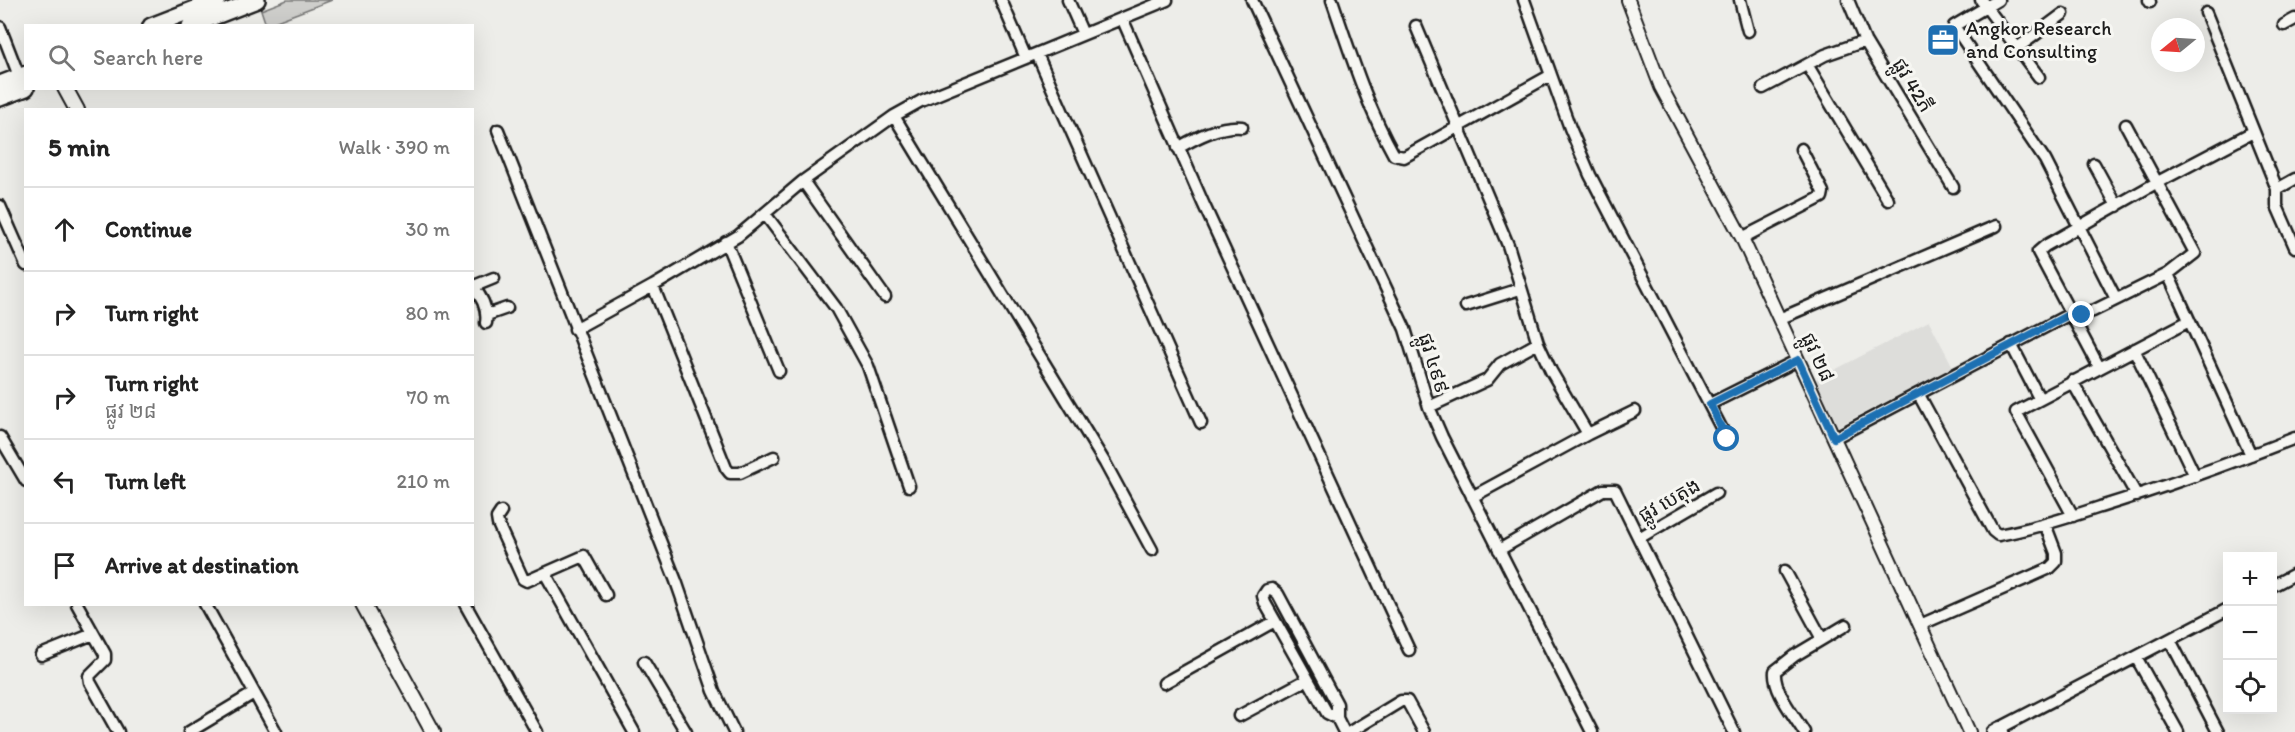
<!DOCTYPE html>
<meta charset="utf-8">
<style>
body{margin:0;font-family:Itim,"Noto Sans Khmer",sans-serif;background:#f2f2f2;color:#222}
.controls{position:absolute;right:18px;bottom:18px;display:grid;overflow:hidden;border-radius:0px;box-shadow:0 6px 24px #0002}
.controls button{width:54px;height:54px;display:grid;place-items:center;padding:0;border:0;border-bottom:2px solid #e0e0e0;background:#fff;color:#222;font:30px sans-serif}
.compass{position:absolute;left:2151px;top:18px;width:54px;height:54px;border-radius:50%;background:#fff;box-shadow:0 6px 24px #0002;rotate:252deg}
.stop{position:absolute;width:18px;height:18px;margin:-14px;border:4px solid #1f6fb2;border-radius:50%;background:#fff}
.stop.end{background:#1f6fb2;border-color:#fff;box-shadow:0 2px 6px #0008}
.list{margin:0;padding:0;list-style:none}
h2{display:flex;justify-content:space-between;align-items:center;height:78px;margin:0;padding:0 24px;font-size:26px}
h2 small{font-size:20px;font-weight:400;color:#767676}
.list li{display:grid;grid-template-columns:39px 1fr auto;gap:18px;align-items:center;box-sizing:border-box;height:84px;padding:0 24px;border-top:2px solid #e0e0e0}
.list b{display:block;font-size:22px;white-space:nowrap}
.list p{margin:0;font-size:20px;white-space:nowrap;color:#767676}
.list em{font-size:20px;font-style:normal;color:#767676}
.icon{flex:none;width:33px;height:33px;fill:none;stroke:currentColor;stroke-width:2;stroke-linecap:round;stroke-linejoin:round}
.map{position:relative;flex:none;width:2295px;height:732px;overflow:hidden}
.search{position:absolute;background:#fff;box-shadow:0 6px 24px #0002;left:24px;top:24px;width:450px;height:66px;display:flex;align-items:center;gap:15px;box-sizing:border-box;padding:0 21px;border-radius:0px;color:#767676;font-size:22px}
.panel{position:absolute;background:#fff;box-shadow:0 6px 24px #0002;left:24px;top:108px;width:450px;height:498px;border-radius:0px}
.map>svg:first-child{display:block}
</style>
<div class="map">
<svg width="2295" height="732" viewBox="0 0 2295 732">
<rect width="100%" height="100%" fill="#edede9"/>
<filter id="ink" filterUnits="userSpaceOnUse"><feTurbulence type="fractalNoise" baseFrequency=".0167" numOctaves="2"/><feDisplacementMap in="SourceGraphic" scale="12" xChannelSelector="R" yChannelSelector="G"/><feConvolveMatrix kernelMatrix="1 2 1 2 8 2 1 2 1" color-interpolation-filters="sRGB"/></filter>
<g filter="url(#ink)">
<path fill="#ddddda" d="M1929 321 1953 367 1836 427 1815 380Z"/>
<path fill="#cececb" stroke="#757574" stroke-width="1.5" d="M287 0H332L266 25 261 10Z"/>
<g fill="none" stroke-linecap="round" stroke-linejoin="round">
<g stroke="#1c1c1c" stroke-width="15">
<path id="minor" d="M1001 0 1026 58
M1068 0 1083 34
M1252 0 1405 329 1429 407 1442 437 1592 732
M1332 0C1350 52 1367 107 1394 155L1404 157 1551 75
M1524 0 1570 128 1590 175 1727 439
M1740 0 1748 31
M1848 0 1865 41 1953 187
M1981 0 2039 77
M1998 0 1954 26 2045 160 2116 299
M2149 0 2150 2
M2206 13 2277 189V206L2295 247
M1122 18 1203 203 1409 650
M2284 25 2295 19
M1416 26 1508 245 1538 343 1551 371 1588 434 1472 497
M0 27 19 76
M2016 49 2063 14
M1037 54 1201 423
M1808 66 1888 200
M1763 88 1825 55 1865 41
M894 116 1105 463 1152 550
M498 130 676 581 714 691 734 732
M1178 148C1197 137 1220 125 1242 127
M2094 164 2117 206
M803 181 885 297
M2277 189 2295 179
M0 206 26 265
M765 214 836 308 868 366 909 486
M1742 238 1822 197 1823 192 1801 149
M726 242 779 371
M2168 274 2251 455
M653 286 726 468 730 473H740L774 457
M472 287 494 278
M473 287C482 297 488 310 486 323
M1466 306 1520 289
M487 315 507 308
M1779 319 1996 226
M575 329 653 286 738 236 803 181 894 116 921 101 1167 0
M2011 344 2039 398
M2134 349 2195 476
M2099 367 2038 252 2045 246 2156 183 2253 132
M2072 381 2137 496
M1919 395 1993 531 1998 535C2033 529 2067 518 2100 507 2166 487 2231 463 2295 438
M1710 404 1798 360
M1429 407 1487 380 1500 364 1538 343
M1588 434 1635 411
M0 437 26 481
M1834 438 2070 314 2082 315 2093 311 2168 274 2195 253 2126 125
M501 512 497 518 498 524 523 579 527 581 584 556 606 595
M2073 516 2016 412 2189 321
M1639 538 1716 493
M1499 550 1603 490H1615L1734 732
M1785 571 1822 639
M545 573 634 732
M2272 586 2295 574
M77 604 105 654V660L89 676 90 682 118 732
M205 604 276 732
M465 604 537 732
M1920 625 2050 568 2056 562V553L2045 524
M2170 640 2218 732
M41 655 93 634
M2136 657 2178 732
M644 662 686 732
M1164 683 1275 621
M1239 716 1308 679
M1337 718 1327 713 1265 603 1263 596 1267 590 1272 589 1278 594 1337 704V718L1344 732
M2000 728 2228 609
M189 732 254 693
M1350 732 1401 701H1407L1424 732
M1804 732C1794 715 1773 691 1775 671L1794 656 1846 625"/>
</g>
<g stroke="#1c1c1c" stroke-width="16">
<path id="tertiary" d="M1628 0 1661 87 1742 238 1969 732
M1993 732 2000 728 2002 732"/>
</g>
<g stroke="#1c1c1c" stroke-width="18">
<path id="secondary" d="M65 88 77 110
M363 604 433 732"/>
</g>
<g stroke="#1c1c1c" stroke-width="20">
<path id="primary" d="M151 26 218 0
M190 26 257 0
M0 84 26 74
M0 98 26 88"/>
</g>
<use href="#minor" stroke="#f6f6f2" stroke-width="10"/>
<use href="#tertiary" stroke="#f6f6f2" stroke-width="12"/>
<use href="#secondary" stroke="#f6f6f2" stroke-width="14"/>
<use href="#primary" stroke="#f6f6f2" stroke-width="15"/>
</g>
</g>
<g fill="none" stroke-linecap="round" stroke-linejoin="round" filter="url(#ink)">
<path stroke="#1f6fb2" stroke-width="8" d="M1727 439 1710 404 1798 360 1834 438 2070 314 2082 315"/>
</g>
<defs>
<g id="office-square" transform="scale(1.725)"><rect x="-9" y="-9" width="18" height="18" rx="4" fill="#1f6fb2" stroke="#f6f6f2"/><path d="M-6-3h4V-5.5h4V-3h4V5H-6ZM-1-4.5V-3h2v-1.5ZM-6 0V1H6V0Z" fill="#fff"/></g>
</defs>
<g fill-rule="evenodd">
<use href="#office-square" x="1943" y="40"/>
</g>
<g text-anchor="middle" stroke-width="6" stroke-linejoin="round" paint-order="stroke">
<g font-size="20" fill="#1c1c1c" stroke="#f6f6f2" text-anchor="start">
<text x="1966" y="35">Angkor Research<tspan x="1966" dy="23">and Consulting</tspan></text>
</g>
<g font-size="20" fill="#1c1c1c" stroke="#f6f6f2">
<text transform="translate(1913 85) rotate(59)" y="7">ផ្លូវ 42ភី</text>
<text transform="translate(1818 357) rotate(65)" y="7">ផ្លូវ ២៨</text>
<text transform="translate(1434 363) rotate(73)" y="7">ផ្លូវ ៤៩៩</text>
<text transform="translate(1669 500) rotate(-30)" y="7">ផ្លូវ បេតុង</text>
</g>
</g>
</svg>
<div class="controls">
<button>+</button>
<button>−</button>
<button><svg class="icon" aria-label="locate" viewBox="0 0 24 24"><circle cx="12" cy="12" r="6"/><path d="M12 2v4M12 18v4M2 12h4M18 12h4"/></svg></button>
</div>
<svg class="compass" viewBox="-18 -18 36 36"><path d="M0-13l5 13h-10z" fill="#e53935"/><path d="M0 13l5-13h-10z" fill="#767676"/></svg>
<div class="stop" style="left:1727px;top:439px"></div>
<div class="stop end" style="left:2082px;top:315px"></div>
<div class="search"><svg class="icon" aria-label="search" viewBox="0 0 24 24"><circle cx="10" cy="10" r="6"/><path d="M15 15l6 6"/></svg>Search here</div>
<section class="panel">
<h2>5 min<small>Walk · 390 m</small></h2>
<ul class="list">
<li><svg class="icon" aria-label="ahead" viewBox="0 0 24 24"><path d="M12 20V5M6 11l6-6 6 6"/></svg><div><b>Continue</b></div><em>30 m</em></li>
<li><svg class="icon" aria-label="right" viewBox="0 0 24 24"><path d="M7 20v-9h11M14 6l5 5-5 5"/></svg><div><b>Turn right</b></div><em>80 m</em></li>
<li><svg class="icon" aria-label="right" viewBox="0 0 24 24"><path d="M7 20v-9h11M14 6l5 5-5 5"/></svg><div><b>Turn right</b><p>ផ្លូវ ២៨</p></div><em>70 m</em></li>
<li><svg class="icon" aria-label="left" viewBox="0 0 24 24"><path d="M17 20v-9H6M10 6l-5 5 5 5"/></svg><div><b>Turn left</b></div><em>210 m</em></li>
<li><svg class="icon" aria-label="arrive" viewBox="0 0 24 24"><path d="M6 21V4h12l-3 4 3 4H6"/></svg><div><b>Arrive at destination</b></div></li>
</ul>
</section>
</div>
